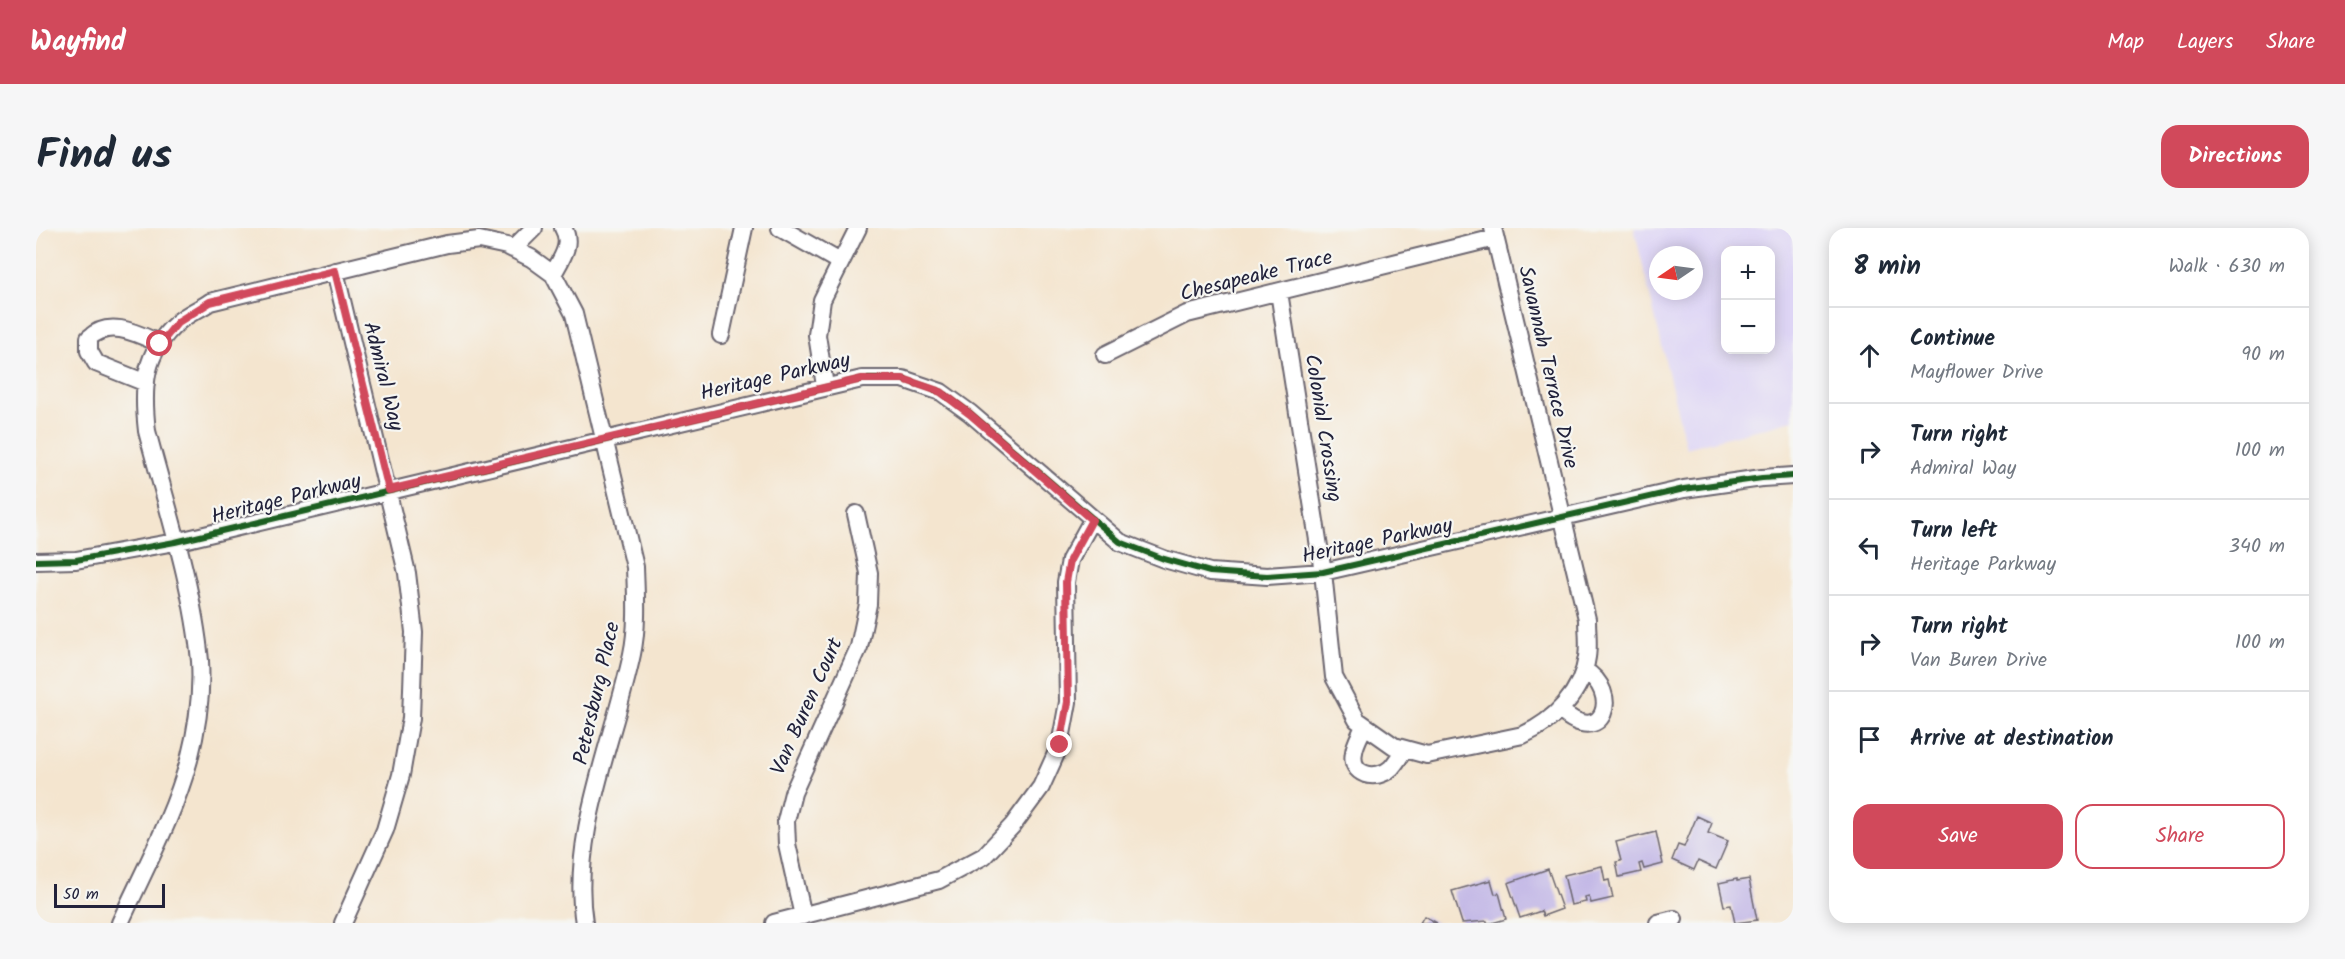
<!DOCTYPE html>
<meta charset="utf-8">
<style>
body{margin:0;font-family:Kalam,sans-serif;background:#f6f6f7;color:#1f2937}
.controls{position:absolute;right:18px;top:18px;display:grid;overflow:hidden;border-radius:12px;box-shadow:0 3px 15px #0003}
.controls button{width:54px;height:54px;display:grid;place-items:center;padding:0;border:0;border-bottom:2px solid #e0e1e3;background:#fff;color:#1f2937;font:30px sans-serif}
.compass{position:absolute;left:1613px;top:18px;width:54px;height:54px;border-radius:50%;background:#fff;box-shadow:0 3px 15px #0003;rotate:257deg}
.scale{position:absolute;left:18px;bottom:15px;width:111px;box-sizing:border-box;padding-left:6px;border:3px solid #22223b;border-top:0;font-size:16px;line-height:21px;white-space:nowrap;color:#22223b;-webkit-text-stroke:4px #f6f6f2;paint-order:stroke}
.stop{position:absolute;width:18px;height:18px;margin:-14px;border:4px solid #d1495b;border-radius:50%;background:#fff}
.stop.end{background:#d1495b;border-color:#fff;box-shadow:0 2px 6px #0008}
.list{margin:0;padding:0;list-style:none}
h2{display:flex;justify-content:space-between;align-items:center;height:78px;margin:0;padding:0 24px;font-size:26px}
h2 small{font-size:20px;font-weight:400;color:#747a83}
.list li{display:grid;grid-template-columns:39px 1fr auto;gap:18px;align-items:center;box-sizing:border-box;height:96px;padding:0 24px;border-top:2px solid #e0e1e3}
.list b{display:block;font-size:22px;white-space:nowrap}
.list p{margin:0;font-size:20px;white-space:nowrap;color:#747a83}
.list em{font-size:20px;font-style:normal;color:#747a83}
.actions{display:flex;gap:12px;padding:18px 24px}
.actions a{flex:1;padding:14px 0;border:2px solid #d1495b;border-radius:18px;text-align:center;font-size:21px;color:#d1495b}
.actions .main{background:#d1495b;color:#fff}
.icon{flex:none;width:33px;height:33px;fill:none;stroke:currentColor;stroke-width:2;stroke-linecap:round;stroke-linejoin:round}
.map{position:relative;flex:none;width:1757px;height:695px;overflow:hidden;border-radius:18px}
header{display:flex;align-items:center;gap:36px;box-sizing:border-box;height:84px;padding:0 30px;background:#d1495b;color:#fff}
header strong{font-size:28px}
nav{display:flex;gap:33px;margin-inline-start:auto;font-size:21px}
.intro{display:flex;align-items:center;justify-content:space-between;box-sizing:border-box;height:144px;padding:0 36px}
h1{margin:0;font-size:42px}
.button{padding:15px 27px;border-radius:18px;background:#d1495b;color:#fff;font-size:21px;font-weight:700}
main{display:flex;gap:36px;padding:0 36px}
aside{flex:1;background:#fff;border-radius:18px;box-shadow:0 3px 15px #0003}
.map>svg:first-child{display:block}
</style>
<header>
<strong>Wayfind</strong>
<nav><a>Map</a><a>Layers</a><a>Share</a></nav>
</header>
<div class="intro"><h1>Find us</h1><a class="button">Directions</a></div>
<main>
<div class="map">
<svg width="1757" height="695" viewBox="0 0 1757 695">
<rect width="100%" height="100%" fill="#f6f6f2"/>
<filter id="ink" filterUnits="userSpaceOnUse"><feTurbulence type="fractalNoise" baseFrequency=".0167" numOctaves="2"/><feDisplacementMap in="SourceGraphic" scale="12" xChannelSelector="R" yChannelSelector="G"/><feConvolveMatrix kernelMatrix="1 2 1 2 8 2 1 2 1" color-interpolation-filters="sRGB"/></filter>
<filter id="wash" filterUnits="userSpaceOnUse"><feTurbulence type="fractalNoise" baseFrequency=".008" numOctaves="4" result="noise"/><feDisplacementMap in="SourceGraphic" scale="24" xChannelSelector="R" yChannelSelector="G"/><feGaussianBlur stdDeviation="1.35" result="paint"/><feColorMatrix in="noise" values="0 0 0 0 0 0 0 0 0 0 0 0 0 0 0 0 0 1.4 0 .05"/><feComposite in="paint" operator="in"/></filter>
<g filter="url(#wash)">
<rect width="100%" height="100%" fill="#f4e5cf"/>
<path fill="#ded5f5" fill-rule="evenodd" d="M1598 0H1757V192L1650 220ZM1690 22H1734V122H1690ZM1622 27H1658V63H1622Z"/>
<g id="blocks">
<path fill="#c2b7e6" d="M1661 588 1676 595 1672 605 1692 613 1680 641 1662 633 1658 642 1636 632 1642 617 1648 619Z
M1620 604 1627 636 1608 641 1606 635 1603 636 1605 644 1583 649 1580 634 1585 633 1580 614Z
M1566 638 1569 653 1573 652 1577 670 1555 675 1553 668 1549 669 1550 674 1535 677 1528 647Z
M1512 641 1526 681 1507 688 1505 683 1484 690 1472 655Z
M1701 651V653L1713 651 1721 692 1699 695 1695 677 1688 678 1683 655Z
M1455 652 1459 666 1463 665 1470 691 1456 695H1451V693L1426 695 1416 663Z
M1388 688 1401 695H1384Z"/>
</g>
</g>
<g filter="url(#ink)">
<use href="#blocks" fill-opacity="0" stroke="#6c666f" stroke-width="1.5"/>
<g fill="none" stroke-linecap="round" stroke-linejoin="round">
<g stroke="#6c666f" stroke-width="20">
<path id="minor" d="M744 0 804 34
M477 21 498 0
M299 43 371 345 378 404 375 490 365 547 349 602 307 695
M517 46C525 31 537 16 527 0
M1243 64 1287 344 1298 449 1321 492 1358 518 1391 527 1487 507C1518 493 1546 465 1551 429 1553 417 1551 403 1551 391L1457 0
M685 107 708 0
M1069 127 1151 86 1459 10
M110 155 60 135 53 123V110C74 90 102 106 125 116
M789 158 781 107 786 72 822 0
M0 333 40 332 139 314 826 151H867L905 164 934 185 1084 314 1128 331 1174 344 1231 348 1287 344 1648 261 1726 250 1757 248
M1524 482C1568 522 1586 464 1548 442
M1328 498C1325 506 1319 515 1318 524 1313 547 1340 554 1355 540 1360 535 1364 527 1369 521
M767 688 751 616 750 593 757 565 823 419 832 376 833 345 820 286
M84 695C108 642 138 588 153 532 161 501 166 465 164 433 157 358 130 276 111 203 106 160 107 125 142 94 151 86 164 81 174 74L411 16 443 12 471 18 495 30 517 46 538 86 599 339C600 368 602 398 596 426 578 512 534 607 548 695
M738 695 903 652 948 628 977 597 1005 559 1024 517 1032 474 1030 354 1034 332 1056 292
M1622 695 1638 691"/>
</g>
<use href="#minor" stroke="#fff" stroke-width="16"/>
<g stroke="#f6f6f2" stroke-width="10">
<path id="cycleway" d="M0 333 40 332 139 314 826 151H867L905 164 934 185 1084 314 1128 331 1174 344 1231 348 1287 344 1648 261 1726 250 1757 248"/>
</g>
<use href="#cycleway" stroke="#1b5e20" stroke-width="6"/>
</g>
</g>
<g fill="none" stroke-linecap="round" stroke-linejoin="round" filter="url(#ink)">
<path stroke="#d1495b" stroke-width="8" d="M124 116 142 94 174 74 299 43 353 262 826 151H867L905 164 934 186 1056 292 1034 332 1030 354 1032 474 1024 517"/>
</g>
<g text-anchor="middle" stroke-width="4.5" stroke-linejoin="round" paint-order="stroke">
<g font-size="21" fill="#22223b" stroke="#f6f6f2">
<text transform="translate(1220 47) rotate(-14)" y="7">Chesapeake Trace</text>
<text transform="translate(1513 139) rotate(77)" y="7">Savannah Terrace Drive</text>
<text transform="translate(348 148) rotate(76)" y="7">Admiral Way</text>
<text transform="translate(739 148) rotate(-13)" y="7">Heritage Parkway</text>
<text transform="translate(1288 200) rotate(81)" y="7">Colonial Crossing</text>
<text transform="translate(250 270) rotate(-14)" y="7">Heritage Parkway</text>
<text transform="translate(1341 312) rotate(-12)" y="7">Heritage Parkway</text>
<text transform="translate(560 465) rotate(-77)" y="7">Petersburg Place</text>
<text transform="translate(770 478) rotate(-66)" y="7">Van Buren Court</text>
</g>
</g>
</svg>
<div class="controls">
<button>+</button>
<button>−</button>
</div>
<svg class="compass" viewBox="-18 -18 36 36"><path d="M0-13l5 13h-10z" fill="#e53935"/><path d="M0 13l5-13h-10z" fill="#747a83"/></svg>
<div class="scale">50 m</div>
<div class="stop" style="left:124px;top:116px"></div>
<div class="stop end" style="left:1024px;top:517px"></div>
</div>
<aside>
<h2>8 min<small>Walk · 630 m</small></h2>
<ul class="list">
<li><svg class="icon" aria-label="ahead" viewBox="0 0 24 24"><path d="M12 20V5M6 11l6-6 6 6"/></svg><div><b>Continue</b><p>Mayflower Drive</p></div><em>90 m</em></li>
<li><svg class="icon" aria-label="right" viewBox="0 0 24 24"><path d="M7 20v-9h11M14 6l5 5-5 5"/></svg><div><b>Turn right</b><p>Admiral Way</p></div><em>100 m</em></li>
<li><svg class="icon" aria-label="left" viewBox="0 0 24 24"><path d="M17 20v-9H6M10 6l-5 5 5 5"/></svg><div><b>Turn left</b><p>Heritage Parkway</p></div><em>340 m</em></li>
<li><svg class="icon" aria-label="right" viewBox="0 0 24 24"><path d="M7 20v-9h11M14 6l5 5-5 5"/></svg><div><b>Turn right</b><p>Van Buren Drive</p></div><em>100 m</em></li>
<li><svg class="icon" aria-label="arrive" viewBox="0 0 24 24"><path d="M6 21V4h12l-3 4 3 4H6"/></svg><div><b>Arrive at destination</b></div></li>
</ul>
<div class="actions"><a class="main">Save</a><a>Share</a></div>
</aside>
</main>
